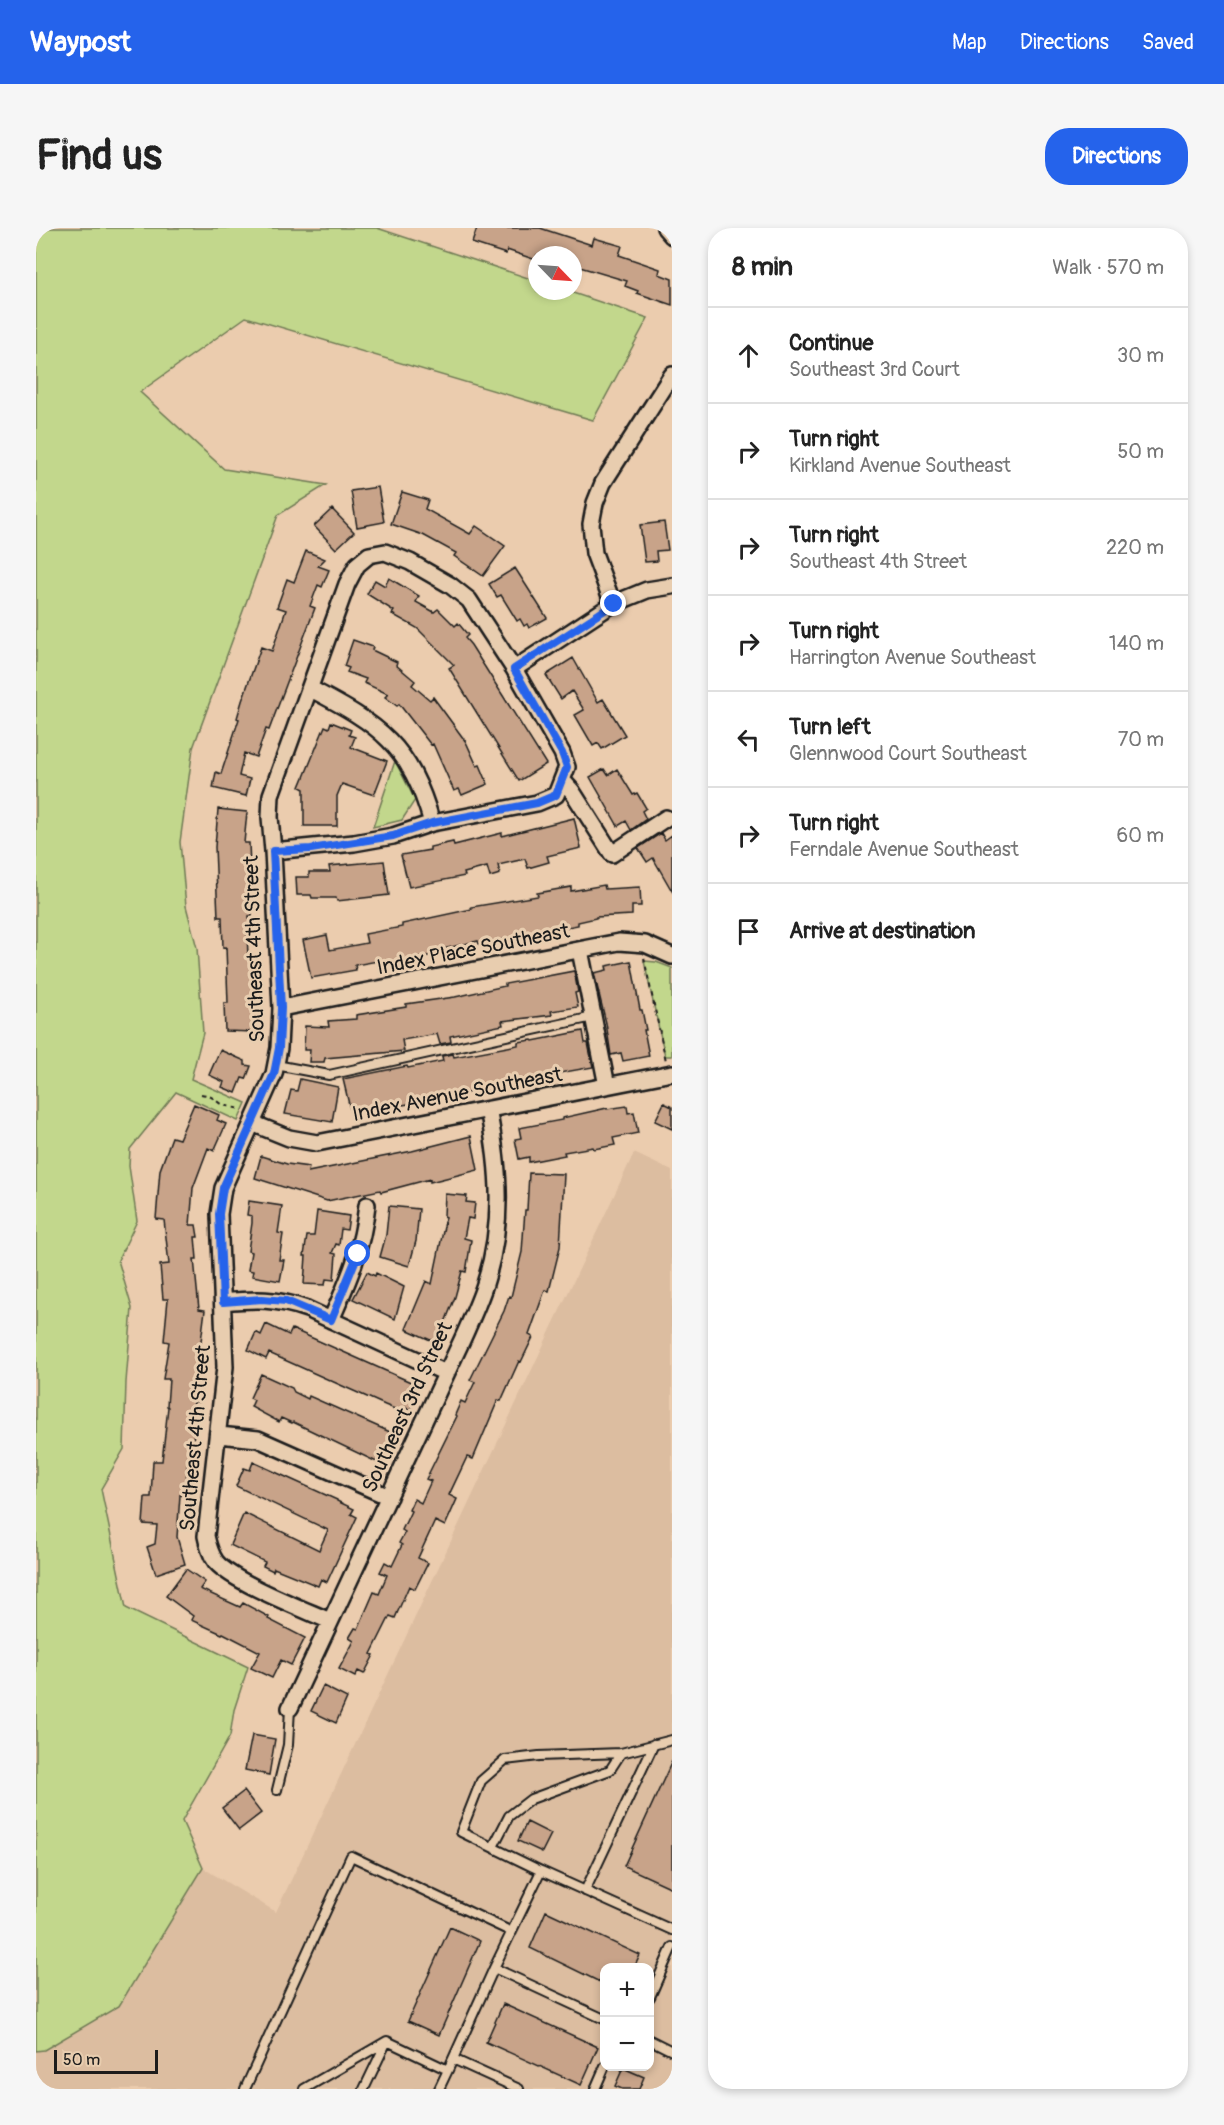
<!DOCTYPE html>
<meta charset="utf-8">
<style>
body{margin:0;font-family:Pangolin,sans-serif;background:#f6f6f6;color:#222}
.controls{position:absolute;right:18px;bottom:18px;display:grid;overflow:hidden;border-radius:12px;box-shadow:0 3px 9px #0003}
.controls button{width:54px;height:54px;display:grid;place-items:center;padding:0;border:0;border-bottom:2px solid #e0e0e0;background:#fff;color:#222;font:30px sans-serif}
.compass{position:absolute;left:492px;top:18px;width:54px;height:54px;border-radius:50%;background:#fff;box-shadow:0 3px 9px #0003;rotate:115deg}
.scale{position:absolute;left:18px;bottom:15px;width:104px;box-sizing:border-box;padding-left:6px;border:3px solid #1c1c1c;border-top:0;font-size:16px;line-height:21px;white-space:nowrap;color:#1c1c1c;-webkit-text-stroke:4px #e8cdaf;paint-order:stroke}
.stop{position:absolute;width:18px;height:18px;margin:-14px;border:4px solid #2563eb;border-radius:50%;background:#fff}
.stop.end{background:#2563eb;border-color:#fff;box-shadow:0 2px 6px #0008}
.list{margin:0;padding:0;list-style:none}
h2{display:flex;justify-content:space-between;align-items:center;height:78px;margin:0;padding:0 24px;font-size:26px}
h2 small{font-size:20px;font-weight:400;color:#767676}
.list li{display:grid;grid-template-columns:39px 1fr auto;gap:18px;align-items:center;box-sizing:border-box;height:96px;padding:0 24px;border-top:2px solid #e0e0e0}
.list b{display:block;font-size:22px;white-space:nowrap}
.list p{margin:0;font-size:20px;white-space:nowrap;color:#767676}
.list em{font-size:20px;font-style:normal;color:#767676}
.icon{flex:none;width:33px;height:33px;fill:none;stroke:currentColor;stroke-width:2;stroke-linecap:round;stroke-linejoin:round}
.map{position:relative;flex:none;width:636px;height:1861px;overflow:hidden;border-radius:24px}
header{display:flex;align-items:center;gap:36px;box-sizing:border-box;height:84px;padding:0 30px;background:#2563eb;color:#fff}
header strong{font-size:28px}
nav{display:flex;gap:33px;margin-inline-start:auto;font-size:21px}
.intro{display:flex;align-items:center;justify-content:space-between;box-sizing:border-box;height:144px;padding:0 36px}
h1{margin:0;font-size:42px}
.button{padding:15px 27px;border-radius:24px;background:#2563eb;color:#fff;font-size:21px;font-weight:700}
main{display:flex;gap:36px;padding:0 36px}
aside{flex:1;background:#fff;border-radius:24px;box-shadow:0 3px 9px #0003}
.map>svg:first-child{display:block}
</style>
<header>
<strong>Waypost</strong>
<nav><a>Map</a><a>Directions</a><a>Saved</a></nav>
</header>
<div class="intro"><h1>Find us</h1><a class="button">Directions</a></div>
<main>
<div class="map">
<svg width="636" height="1861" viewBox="0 0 636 1861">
<rect width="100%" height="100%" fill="#ebccae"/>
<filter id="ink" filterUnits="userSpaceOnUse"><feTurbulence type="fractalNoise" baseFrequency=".0167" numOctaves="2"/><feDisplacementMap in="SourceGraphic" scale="12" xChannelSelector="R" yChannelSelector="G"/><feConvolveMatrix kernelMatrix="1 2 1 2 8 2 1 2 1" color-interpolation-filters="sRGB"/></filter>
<g filter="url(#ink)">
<path fill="#dcbda0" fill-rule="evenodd" d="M598 925 636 943V1861H0V1823L8 1822 83 1778 167 1640 240 1684ZM568 1740H614V1838H568Z"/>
<path fill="#c2d78c" stroke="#6f7a54" stroke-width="1.5" d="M0 0H341L501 53V63H531L612 90 557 192 210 89 104 164 188 241 290 257 242 287 157 520 144 614 150 678 161 720 167 805 155 851 210 875 202 893 140 864 94 921 93 938 101 993 82 1032 96 1080 90 1154 88 1221 65 1261 90 1380 212 1439 198 1482 194 1508 146 1593 167 1640 83 1778 8 1822 0 1823Z
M359 533 379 572 366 592 337 599Z
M608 733 620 734 636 740V828H629Z"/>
<path fill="#c8a389" stroke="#1c1c1c" stroke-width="1.5" d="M441 0H504L556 17 558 10 586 18 583 27 624 41 623 46 636 51V77L601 65 602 63 589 58 591 53 537 37V27H501L500 32 471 22 470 26 436 15Z
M342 259 348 294 321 299 315 263Z
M366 264 392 272 389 281 434 306 440 298 469 318 447 348 418 328 420 325 387 307 355 296Z
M296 281 318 304 300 321 278 298Z
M628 294 632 322 620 323 621 333 609 334 604 297Z
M270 323 289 331 282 338 293 342 286 359 282 357 274 378 279 380 233 502 230 501 220 529 208 525 203 548 214 551 210 568 177 560 180 544 185 546 203 491 201 490 206 473 225 419 236 423 250 382 241 379 251 351 258 354Z
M479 340 511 390 493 400 491 396 488 398 484 391 481 393 465 367 461 369 453 356Z
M353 350 383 368 380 374 398 384 402 381 419 398 422 395 432 407 429 410 435 417 510 536 483 553 413 440 418 437 381 400 356 386 358 383 331 366 339 352 349 358Z
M317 412 337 419 336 422 361 434 360 437 379 453 376 457 394 472 397 469 430 514 441 538 444 537 452 556 426 567 423 561 418 563 397 516 395 517 363 476 361 478 349 469 352 466 328 455 330 451 311 444 313 440 308 438Z
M537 430 562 474 567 471 589 507 566 521 562 515 557 518 539 487 548 482 536 463 525 471 510 447Z
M295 494 315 502 313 507 319 509 315 519 351 533 338 567 306 556 301 568V598H268V561L264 559 289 498 293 500Z
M568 541 572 547 581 541 597 567 601 565 610 580 606 583 610 591 595 602 590 593 582 598 554 549Z
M182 581 211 584 208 615H213L216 688H213L214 701H211L212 730H217L219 763H217L216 791H219V804L189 803 188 775H192L190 719 187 720 186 689H182L179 619Z
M538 590 545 620 511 628 513 634 492 640 489 631 462 637 464 646 454 649 451 639 428 645 429 648 373 659 365 627 394 622V619L417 614 418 617 466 605V608Z
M625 605 629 612 636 607V663L617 630 611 634 602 620Z
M348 633 353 667 301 673 300 670H276L275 667H261L260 649H273V644H294L293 638Z
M568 657 569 661 604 659 605 678H596V687L560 689V690L542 694V697L443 716 442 713 407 721 408 725 348 736 347 732 319 737 320 742 275 750 267 712 291 707 294 722 331 715 329 706 366 699V696L436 681 435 679 502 668 501 665 535 659V663Z
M595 733 604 782H606L610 802H608L613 828 587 833 585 825 575 827 570 795 558 745 571 742 570 738Z
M538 743 542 764 539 765 542 779 515 783 516 787 466 793 467 797 414 808 415 814 404 816 401 806 366 812 368 823 289 830 288 834H273L274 822H268L269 798 293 799 292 793 320 791V787L370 779V776L419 769 469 758V756Z
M547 803 549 815H552L557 839 484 852 485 855 461 860 410 868 411 870 360 878 316 889 307 851 371 838 372 840 407 833 406 828 417 826 418 829 482 817V814L496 812 497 813Z
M184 822 209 833V837L215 838 210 851 206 850 200 865 186 859 188 854 173 847Z
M264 851 302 859 296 894 249 886 255 862 261 863Z
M628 875 636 879V901L619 893Z
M158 876 183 887 181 892 190 896 178 923 172 920 157 960 154 997H160L162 1009H159L161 1031H158L163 1081 169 1082 164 1121 170 1122 163 1174 158 1173 156 1196H159L155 1230 152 1229 149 1268 144 1267 141 1309 149 1336 120 1346 111 1319 119 1316 121 1297 107 1296 109 1269H115L117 1233H126L132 1179 131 1178 133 1151H127L133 1114 128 1113 132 1071H127L124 1037 133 1036 128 992 120 991 124 942 136 909 143 911Z
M591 878 592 885 598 884 602 905 577 910 579 917 558 921 557 919 528 924 529 927 493 934V929L483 931 479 911 485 910 483 900 526 892V890L571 880V881Z
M435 908 442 942 394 954V951L345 964 344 962 291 973 219 950 225 928 251 936 273 939 272 944 376 923Z
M493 945 528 946 524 1019 513 1063 509 1062 493 1107 497 1109 485 1134 483 1133 465 1173 462 1172 437 1231 431 1229 413 1267 421 1271 409 1298 399 1293 382 1330 392 1335 379 1361 373 1358 359 1390 354 1388 335 1426 338 1427 328 1446 322 1443 319 1449 303 1441 318 1413 313 1410 319 1400 322 1401 338 1364 343 1366 351 1347 344 1344 349 1334 356 1338 366 1317 363 1315 369 1304 366 1302 375 1283 373 1282 378 1271 385 1275 395 1253 390 1251 421 1188 419 1187 425 1173 429 1175 439 1154 434 1152 468 1083 473 1068 475 1069 486 1024 489 982H491Z
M409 966 431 968 430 974 439 975 437 991 432 990 428 1010 435 1012 430 1044 426 1043 419 1069 401 1115 370 1101 390 1053 396 1056 410 989 408 988Z
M213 973 246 978 242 1005 247 1006 243 1032H248L244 1053 216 1048 217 1043 212 1042 215 1024 212 1023 216 995V988L211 987Z
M353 978 383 981 380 1013 373 1038 344 1029 350 1007Z
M281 983 313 988 311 1002 305 1001 303 1017 300 1016 296 1025 300 1026 298 1052 290 1051 289 1057 268 1056 270 1028H268L271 1008H278Z
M331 1044 339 1048 340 1045 368 1059 359 1091 317 1071Z
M230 1096 253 1107 256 1101 379 1156 375 1165 381 1168 374 1182 368 1179 366 1184 349 1177 233 1125 230 1131 212 1122 220 1104 225 1107Z
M225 1146 256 1160 258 1164 272 1171 273 1168 363 1208 349 1238 257 1194 256 1195 245 1190 243 1194 215 1179 218 1172 214 1170Z
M217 1234 301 1272V1273L318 1281 315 1286 321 1289 291 1354 285 1351 282 1358 238 1340 237 1343 227 1338 229 1334 194 1317 208 1285 283 1322 292 1302 200 1258 208 1240 214 1242Z
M150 1341 169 1354 164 1361 204 1379 207 1375 233 1389 232 1391 269 1410 255 1437 245 1432 236 1450 215 1440 224 1424 187 1405 186 1406 155 1392 157 1388 130 1368Z
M287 1458 311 1470 300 1495 275 1483Z
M216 1507 239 1511 233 1547 209 1542Z
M636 1533V1660L588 1638Z
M208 1563 225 1585 203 1602 186 1580Z
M491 1594 515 1606 506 1624 482 1613Z
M510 1683 604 1727 598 1740H568V1756L494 1720Z
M414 1699 444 1713 403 1807 372 1793Z
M467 1776 562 1819 545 1857 450 1814Z
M587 1840 608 1849 603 1861H586L579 1858Z"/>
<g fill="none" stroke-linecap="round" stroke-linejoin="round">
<g stroke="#1c1c1c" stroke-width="12">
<path id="service" d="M240 837 293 847 557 789
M241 1562 252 1517 254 1480
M457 1619 473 1588 495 1571 574 1542 585 1525
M505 1643 636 1702
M549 1663 618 1516
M458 1740 505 1643 425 1604 445 1553 469 1532 503 1528 585 1525 636 1512
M614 1769 636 1719
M614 1812 636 1823
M417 1831 483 1861
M209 1861 315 1628 476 1704
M268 1861 351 1813 412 1842 458 1740 568 1791
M328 1861 350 1815
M403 1861 412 1842
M559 1861 569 1838"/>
</g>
<g stroke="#1c1c1c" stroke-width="20">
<path id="minor" d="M629 0 636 8
M577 376 558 325 555 296 559 275 567 255 636 147
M478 441 577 376 611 362 636 358
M275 461C344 497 374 517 396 595
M527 553 536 563 576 626 630 590
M237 623 318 615 357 608 396 595 501 575 520 567 531 539 526 525 478 441 433 372 414 357 374 334 349 324 333 327 321 337 311 356 235 567 234 589 237 623 245 780 243 820 238 846 187 960 183 986 189 1139 170 1308C172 1317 174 1326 180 1334 197 1354 267 1381 294 1393
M544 722 571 858
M245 780 583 714 609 716 636 728
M216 895 253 910 281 915 636 845
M187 1074C219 1071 240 1070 271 1081L410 1145
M295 1092C313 1051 326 1022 331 977
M183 1207 222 1211 353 1269
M254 1480 426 1112C434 1094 443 1075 449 1056 468 996 464 942 452 881"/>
</g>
<path stroke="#1c1c1c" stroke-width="2" stroke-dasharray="4.5 4.5" stroke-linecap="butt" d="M608 730 630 833
M165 866C179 868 178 873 187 877 193 879 199 879 206 882"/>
<use href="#service" stroke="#e8cdaf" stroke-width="8"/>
<use href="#minor" stroke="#e8cdaf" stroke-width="15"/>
</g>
</g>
<g fill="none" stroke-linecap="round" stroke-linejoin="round" filter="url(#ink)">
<path stroke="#2563eb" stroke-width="8" d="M322 1026 295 1092 250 1073 226 1071 187 1074 183 986 187 960 238 846 243 820 245 780 237 623 275 621 357 608 396 595 501 575 520 567 531 539 526 525 478 441 578 376"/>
</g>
<g text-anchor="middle" stroke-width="6" stroke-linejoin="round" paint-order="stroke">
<g font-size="21" fill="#1c1c1c" stroke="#e8cdaf">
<text transform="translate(218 721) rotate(-92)" y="7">Southeast 4th Street</text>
<text transform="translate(437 721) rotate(-11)" y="7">Index Place Southeast</text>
<text transform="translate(421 866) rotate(-11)" y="7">Index Avenue Southeast</text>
<text transform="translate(371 1179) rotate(-65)" y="7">Southeast 3rd Street</text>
<text transform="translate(159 1210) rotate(-85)" y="7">Southeast 4th Street</text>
</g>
</g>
</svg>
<div class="controls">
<button>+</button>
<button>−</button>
</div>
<svg class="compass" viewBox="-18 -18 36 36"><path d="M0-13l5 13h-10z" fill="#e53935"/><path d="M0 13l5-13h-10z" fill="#767676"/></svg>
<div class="scale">50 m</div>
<div class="stop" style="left:322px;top:1026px"></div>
<div class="stop end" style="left:578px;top:376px"></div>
</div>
<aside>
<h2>8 min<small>Walk · 570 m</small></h2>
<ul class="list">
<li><svg class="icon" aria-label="ahead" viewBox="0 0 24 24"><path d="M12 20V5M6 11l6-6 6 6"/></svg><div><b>Continue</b><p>Southeast 3rd Court</p></div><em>30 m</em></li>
<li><svg class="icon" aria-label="right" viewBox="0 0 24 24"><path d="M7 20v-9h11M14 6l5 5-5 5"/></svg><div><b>Turn right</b><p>Kirkland Avenue Southeast</p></div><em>50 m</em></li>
<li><svg class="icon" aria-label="right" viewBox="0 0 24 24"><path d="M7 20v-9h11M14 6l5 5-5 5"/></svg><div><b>Turn right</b><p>Southeast 4th Street</p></div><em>220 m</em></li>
<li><svg class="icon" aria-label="right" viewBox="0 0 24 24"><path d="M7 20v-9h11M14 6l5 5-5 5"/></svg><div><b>Turn right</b><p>Harrington Avenue Southeast</p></div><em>140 m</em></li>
<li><svg class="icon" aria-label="left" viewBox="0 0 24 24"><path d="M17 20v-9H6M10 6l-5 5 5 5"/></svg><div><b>Turn left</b><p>Glennwood Court Southeast</p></div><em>70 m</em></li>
<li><svg class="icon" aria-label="right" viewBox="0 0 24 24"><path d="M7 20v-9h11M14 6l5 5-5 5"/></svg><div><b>Turn right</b><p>Ferndale Avenue Southeast</p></div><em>60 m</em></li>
<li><svg class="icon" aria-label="arrive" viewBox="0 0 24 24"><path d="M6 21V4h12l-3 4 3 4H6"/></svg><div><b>Arrive at destination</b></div></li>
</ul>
</aside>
</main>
